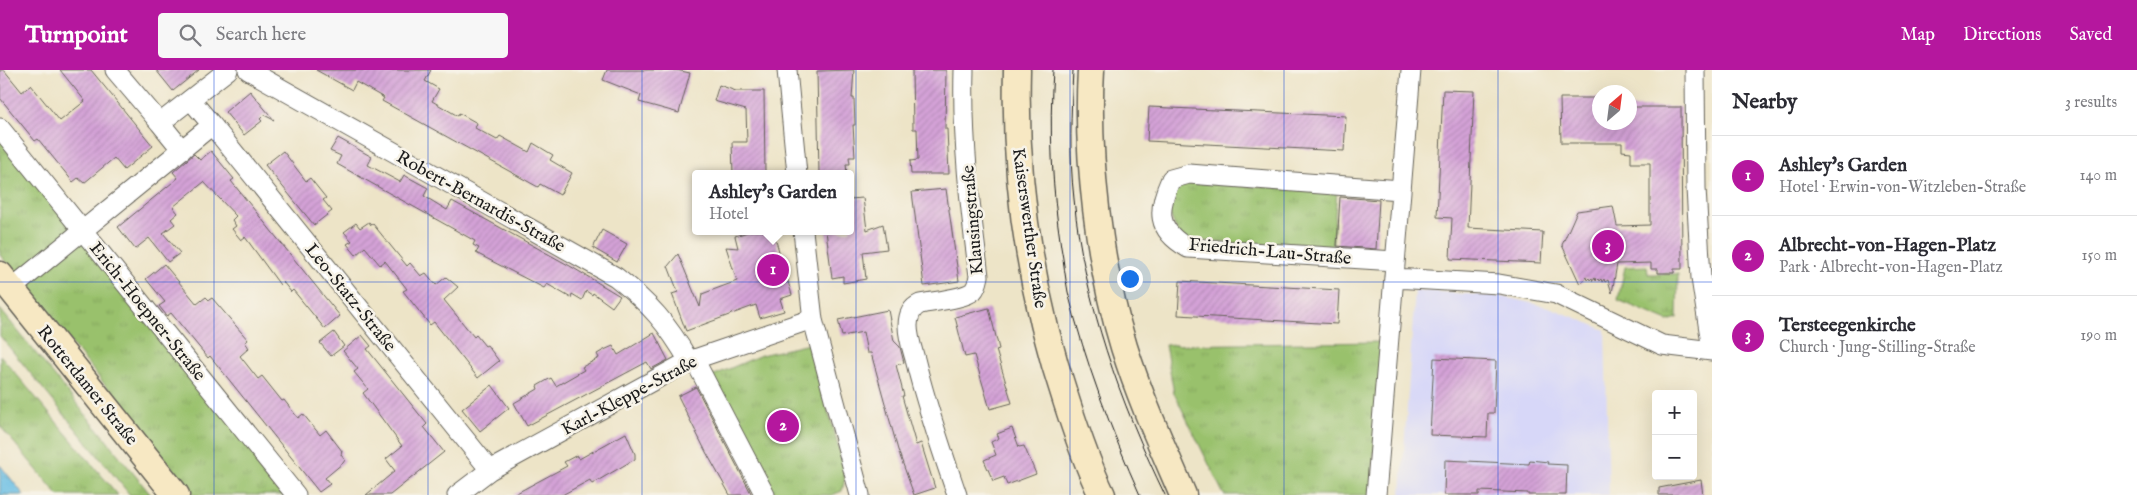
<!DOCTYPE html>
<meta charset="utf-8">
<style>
body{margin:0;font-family:"IM FELL English",serif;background:#f7f7f7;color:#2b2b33}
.controls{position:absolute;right:15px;bottom:15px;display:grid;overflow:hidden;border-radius:5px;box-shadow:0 5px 20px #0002}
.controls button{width:45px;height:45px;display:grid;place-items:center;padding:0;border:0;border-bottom:1px solid #e1e1e2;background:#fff;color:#2b2b33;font:25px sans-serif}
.compass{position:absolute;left:1592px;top:15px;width:45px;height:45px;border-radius:50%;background:#fff;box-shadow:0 5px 20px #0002;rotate:28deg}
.you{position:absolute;left:1129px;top:208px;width:18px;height:18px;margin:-12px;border:4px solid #fff;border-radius:50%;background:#1a73e8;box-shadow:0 0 0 8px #1a73e833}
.badge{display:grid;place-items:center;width:32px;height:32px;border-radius:50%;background:#b5179e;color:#fff;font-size:16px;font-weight:700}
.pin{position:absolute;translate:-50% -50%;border:2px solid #fff;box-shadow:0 1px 5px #0006}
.popup{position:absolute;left:692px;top:100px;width:162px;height:65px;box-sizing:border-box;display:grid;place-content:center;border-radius:5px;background:#fff;filter:drop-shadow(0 1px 4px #0005);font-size:16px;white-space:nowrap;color:#7c7c81}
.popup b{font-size:19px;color:#2b2b33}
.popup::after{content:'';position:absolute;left:50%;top:100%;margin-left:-10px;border:10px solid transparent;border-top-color:#fff}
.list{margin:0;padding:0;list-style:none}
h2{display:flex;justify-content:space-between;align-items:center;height:65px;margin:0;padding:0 20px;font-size:21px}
h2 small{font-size:16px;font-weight:400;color:#7c7c81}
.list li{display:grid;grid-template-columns:32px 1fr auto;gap:15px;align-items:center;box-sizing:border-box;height:80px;padding:0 20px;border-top:1px solid #e1e1e2}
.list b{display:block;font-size:19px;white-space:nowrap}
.list p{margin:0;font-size:16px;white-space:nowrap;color:#7c7c81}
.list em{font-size:16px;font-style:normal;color:#7c7c81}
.icon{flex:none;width:28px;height:28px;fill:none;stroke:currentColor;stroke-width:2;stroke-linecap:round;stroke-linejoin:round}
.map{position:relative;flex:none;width:1712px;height:425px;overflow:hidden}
header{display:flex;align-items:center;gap:30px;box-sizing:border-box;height:70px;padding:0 25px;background:#b5179e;color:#fff}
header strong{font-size:24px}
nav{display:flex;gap:28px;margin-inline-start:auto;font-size:18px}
.search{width:350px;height:45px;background:#f7f7f7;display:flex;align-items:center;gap:12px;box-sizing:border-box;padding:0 18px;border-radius:5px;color:#7c7c81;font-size:19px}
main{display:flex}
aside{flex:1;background:#fff}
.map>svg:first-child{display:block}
</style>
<header>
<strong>Turnpoint</strong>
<div class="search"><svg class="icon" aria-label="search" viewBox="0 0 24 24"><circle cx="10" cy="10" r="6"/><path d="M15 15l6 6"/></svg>Search here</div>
<nav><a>Map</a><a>Directions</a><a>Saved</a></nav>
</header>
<main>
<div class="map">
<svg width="1712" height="425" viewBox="0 0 1712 425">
<defs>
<pattern id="grass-tufts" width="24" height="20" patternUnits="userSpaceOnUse" patternTransform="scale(1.25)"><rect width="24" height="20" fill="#99c16c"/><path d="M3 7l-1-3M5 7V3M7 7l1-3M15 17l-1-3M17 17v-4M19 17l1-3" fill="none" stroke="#83a55d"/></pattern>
<pattern id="water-ripples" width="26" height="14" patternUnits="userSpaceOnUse" patternTransform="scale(1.25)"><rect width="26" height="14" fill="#67bee4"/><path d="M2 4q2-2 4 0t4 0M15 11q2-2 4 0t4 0" fill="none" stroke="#59a3c3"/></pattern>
<pattern id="building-hatch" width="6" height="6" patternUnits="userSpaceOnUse" patternTransform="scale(1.25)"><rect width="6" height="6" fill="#d4a2d7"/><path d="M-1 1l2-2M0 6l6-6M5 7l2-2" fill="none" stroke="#b58bb8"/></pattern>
</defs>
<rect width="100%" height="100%" fill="#f7f3e8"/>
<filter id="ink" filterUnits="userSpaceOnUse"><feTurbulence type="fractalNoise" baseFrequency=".02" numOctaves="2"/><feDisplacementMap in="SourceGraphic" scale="10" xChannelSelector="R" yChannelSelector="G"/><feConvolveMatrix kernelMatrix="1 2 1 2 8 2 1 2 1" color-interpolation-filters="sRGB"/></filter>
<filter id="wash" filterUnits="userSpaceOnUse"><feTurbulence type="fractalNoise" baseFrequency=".0096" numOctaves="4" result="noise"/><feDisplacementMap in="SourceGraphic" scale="20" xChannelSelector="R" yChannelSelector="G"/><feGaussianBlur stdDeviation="1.12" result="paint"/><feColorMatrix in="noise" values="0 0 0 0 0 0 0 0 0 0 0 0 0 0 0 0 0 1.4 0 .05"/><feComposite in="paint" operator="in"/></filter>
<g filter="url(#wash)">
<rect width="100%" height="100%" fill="#ede4c7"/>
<path fill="#d7d7f8" d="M1415 220 1504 227 1549 237 1605 260 1609 425H1401Z"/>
<path fill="url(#grass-tufts)" stroke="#5a6e44" d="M0 68 291 425H194L0 185Z
M1183 112 1337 121 1332 181 1180 169 1169 142 1173 118Z
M1647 196 1648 204H1678L1677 248 1668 251 1618 230 1625 197Z
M0 239 151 425H130L0 266Z
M1383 272 1371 425H1224L1174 323 1165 275Z
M809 274 846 404 842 421 832 425H770L708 308 761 285Z
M0 285 118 425H58L0 356Z"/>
<path fill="url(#water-ripples)" stroke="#426d80" d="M0 395 24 425H0Z"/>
<g id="blocks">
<path fill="url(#building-hatch)" d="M0 0H4L22 22 31 15 60 51 85 31 60 0H91L153 76 124 100 114 88 84 113 78 108 73 112 38 69 35 71 0 28Z
M156 0H199L173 21Z
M316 0H431L425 11 439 19 432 31 458 46 459 43 477 53 475 58 497 70 500 66 529 82 533 73 553 85 550 90 572 103 560 125 540 114 538 117 382 31 384 28 356 12 352 20Z
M607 0H676L690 3 679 43 639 32 641 25 603 10Z
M854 0 852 28H854L855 55H853L855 87H849L850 94H846L847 104H819L817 1Z
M912 0H946L945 59H947L949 104H911L910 91 918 90 917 59H913Z
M719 15 736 21H764L765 104H733L732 72H747L746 40 714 31Z
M1443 20 1474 21 1468 158 1543 162 1541 193 1450 189 1452 148 1437 147Z
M250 21 274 50 264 45 260 49 262 51 244 65 225 42Z
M1560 28H1600V52H1630V37H1681L1682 199H1674V203H1658V199H1651V193L1617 194 1612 223 1608 210 1605 212 1604 209 1602 212 1601 209 1599 211 1598 209 1596 211 1595 208 1593 211 1592 208 1590 210 1589 208 1587 210 1586 207 1580 214 1562 175 1577 141 1613 136 1617 156 1650 155V93H1631V82L1622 81V73H1561Z
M1149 37 1346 46 1344 81 1147 71Z
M338 68 372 87 368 95 400 112 404 105 428 118 424 126 447 140 452 131 570 196 620 226 612 237 593 223 592 225 586 221 582 230 572 224 571 228 547 214 544 218 476 183 479 178 473 175 475 171 337 94 341 86 330 81Z
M211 81 234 109 231 111 340 246 325 259 293 220 291 222 283 212 280 215 245 167 241 170 232 159 236 156 232 150 236 146 204 112 173 137 178 143 171 149 175 154 163 163 180 183 168 192 149 168 135 179 118 157 178 108 173 102 194 84 200 90Z
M283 81 306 111 310 108 326 128 323 130 332 141 314 155 265 95Z
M946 119 959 211 924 216 912 122Z
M1340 127 1379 130 1376 179 1337 176Z
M863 128 867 160 883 154 887 179 863 182 866 209 843 213V206L832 208 826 161H850V129Z
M369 152 371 155 373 154 407 196 410 193 421 206 426 203 436 215 446 207 458 217 444 230 474 267 476 265 485 276 487 275 499 291 478 308 434 252 430 255 403 221 407 219 385 191 380 195 365 177 356 185 347 174 352 171 344 162 356 153 360 158Z
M602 160 627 174 617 192 593 178Z
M751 161H773L792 225 780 229 784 241 760 248 756 235 686 261 672 224 678 222 668 196 678 184 700 237 702 224 737 211 726 177 738 178 735 166Z
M164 194 197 234 206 227 209 230 212 228 248 270 245 272 249 278 240 286 258 309 262 306 282 331 284 330 298 348 303 344 320 365 326 360 342 381 341 385 345 390 343 393 325 408 330 414 319 422 210 286 208 288 171 243 167 246 159 236 165 232 146 209Z
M1180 211 1339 220 1337 254 1178 245Z
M989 238 999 279 996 280 1012 333 990 339 974 285 965 287 955 247Z
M888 240 894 271 900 277 904 293 896 295 904 326H902L916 375 921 373 935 418 914 425 898 380 871 283H867L863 262 842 266 838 250Z
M334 262 344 276 331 286 320 273Z
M654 263 668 290 651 299 647 292 527 356 514 333 538 319 537 316 551 308 556 316 584 300 582 297 599 288 597 284 604 280 613 276 618 285Z
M362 265 371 276 367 279 427 354 424 357 444 382 390 425H366L395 401 386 389 402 376 363 323 368 319 354 302 358 299 343 281Z
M1434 288 1496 291 1494 343H1488L1487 367 1430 365Z
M492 315 509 338 480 361 462 339Z
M696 317 752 425H730L706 382 678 326Z
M1012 358 1019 377 1024 376 1036 404 1007 415 1004 407 993 411 984 390 996 385 991 372 999 368 997 364Z
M626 363 635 384V389L592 414 590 410 562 425H513L567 396 564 392 577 385 579 389Z
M1445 390 1529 394 1530 390 1548 392 1547 394 1567 395 1566 425H1528V423L1479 421V425H1444Z
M1701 410 1703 425H1659V418Z"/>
</g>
</g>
<g filter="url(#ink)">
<use href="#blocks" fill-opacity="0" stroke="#656258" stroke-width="1"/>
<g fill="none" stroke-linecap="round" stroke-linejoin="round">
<g stroke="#656258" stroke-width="21">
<path id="street" d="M115 0 160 53
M248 0 616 207C650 234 667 253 689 291
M787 0 797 104
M1695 0 1696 118 1701 208 1712 280
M212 55 490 400
M0 58 296 425
M182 80 160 53 228 0
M803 161 813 250 860 425
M1395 191 1188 178C1156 160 1157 140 1171 109L1189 104 1401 120
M1394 208 1499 214 1556 224 1662 275 1712 281
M11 219 212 55 191 30
M694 289 765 425
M457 425 490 400 689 291 812 249
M957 425C942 381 927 338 916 293 913 281 908 268 908 256 908 246 911 238 920 234 933 231 964 229 973 221 977 217 978 211 979 206 970 137 962 69 964 0
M1376 425 1411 0"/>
</g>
<g stroke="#656258" stroke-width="29">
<path id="secondary" d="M1017 0C1014 113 1031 226 1067 333 1077 364 1088 396 1102 425
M1091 0C1086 86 1099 196 1124 277 1140 328 1162 376 1183 425
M0 205 176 425"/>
</g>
<use href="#street" stroke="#fff" stroke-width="19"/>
<use href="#secondary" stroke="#f7e8c3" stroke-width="26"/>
<path stroke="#1c1c1c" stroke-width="1" d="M1053 0C1049 60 1052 118 1061 177 1064 192 1065 207 1068 222 1085 292 1111 360 1140 425
M1073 0C1071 43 1069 86 1074 129 1084 232 1120 332 1165 425"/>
</g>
</g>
<path fill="none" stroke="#1d4ed8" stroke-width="1" stroke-opacity="0.55" d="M214 0V425M428 0V425M642 0V425M856 0V425M1070 0V425M1284 0V425M1498 0V425M0 212H1712"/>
<g text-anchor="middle" stroke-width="5" stroke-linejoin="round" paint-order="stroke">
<g font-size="18" fill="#1c1c1c" stroke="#f7f3e8">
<text transform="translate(481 131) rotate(29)" y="6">Robert-Bernardis-Straße</text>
<text transform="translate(972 150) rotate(-95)" y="6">Klausingstraße</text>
<text transform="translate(1030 158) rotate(82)" y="6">Kaiserswerther Straße</text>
<text transform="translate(1270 181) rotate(5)" y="6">Friedrich-Lau-Straße</text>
<text transform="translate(351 227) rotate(51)" y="6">Leo-Statz-Straße</text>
<text transform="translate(148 241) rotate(51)" y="6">Erich-Hoepner-Straße</text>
<text transform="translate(88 315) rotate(51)" y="6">Rotterdamer Straße</text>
<text transform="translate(629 325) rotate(-28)" y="6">Karl-Kleppe-Straße</text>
</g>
</g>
</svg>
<div class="controls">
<button>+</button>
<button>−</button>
</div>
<svg class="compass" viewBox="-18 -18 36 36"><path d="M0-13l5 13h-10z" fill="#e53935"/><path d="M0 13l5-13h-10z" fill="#7c7c81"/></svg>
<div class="you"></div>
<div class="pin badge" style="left:773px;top:200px">1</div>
<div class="popup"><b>Ashley's Garden</b>Hotel</div>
<div class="pin badge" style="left:783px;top:356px">2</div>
<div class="pin badge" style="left:1608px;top:176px">3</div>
</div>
<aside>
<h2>Nearby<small>3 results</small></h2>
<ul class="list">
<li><span class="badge">1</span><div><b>Ashley's Garden</b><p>Hotel · Erwin-von-Witzleben-Straße</p></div><em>140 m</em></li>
<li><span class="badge">2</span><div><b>Albrecht-von-Hagen-Platz</b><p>Park · Albrecht-von-Hagen-Platz</p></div><em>150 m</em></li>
<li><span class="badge">3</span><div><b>Tersteegenkirche</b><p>Church · Jung-Stilling-Straße</p></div><em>190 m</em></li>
</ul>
</aside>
</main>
